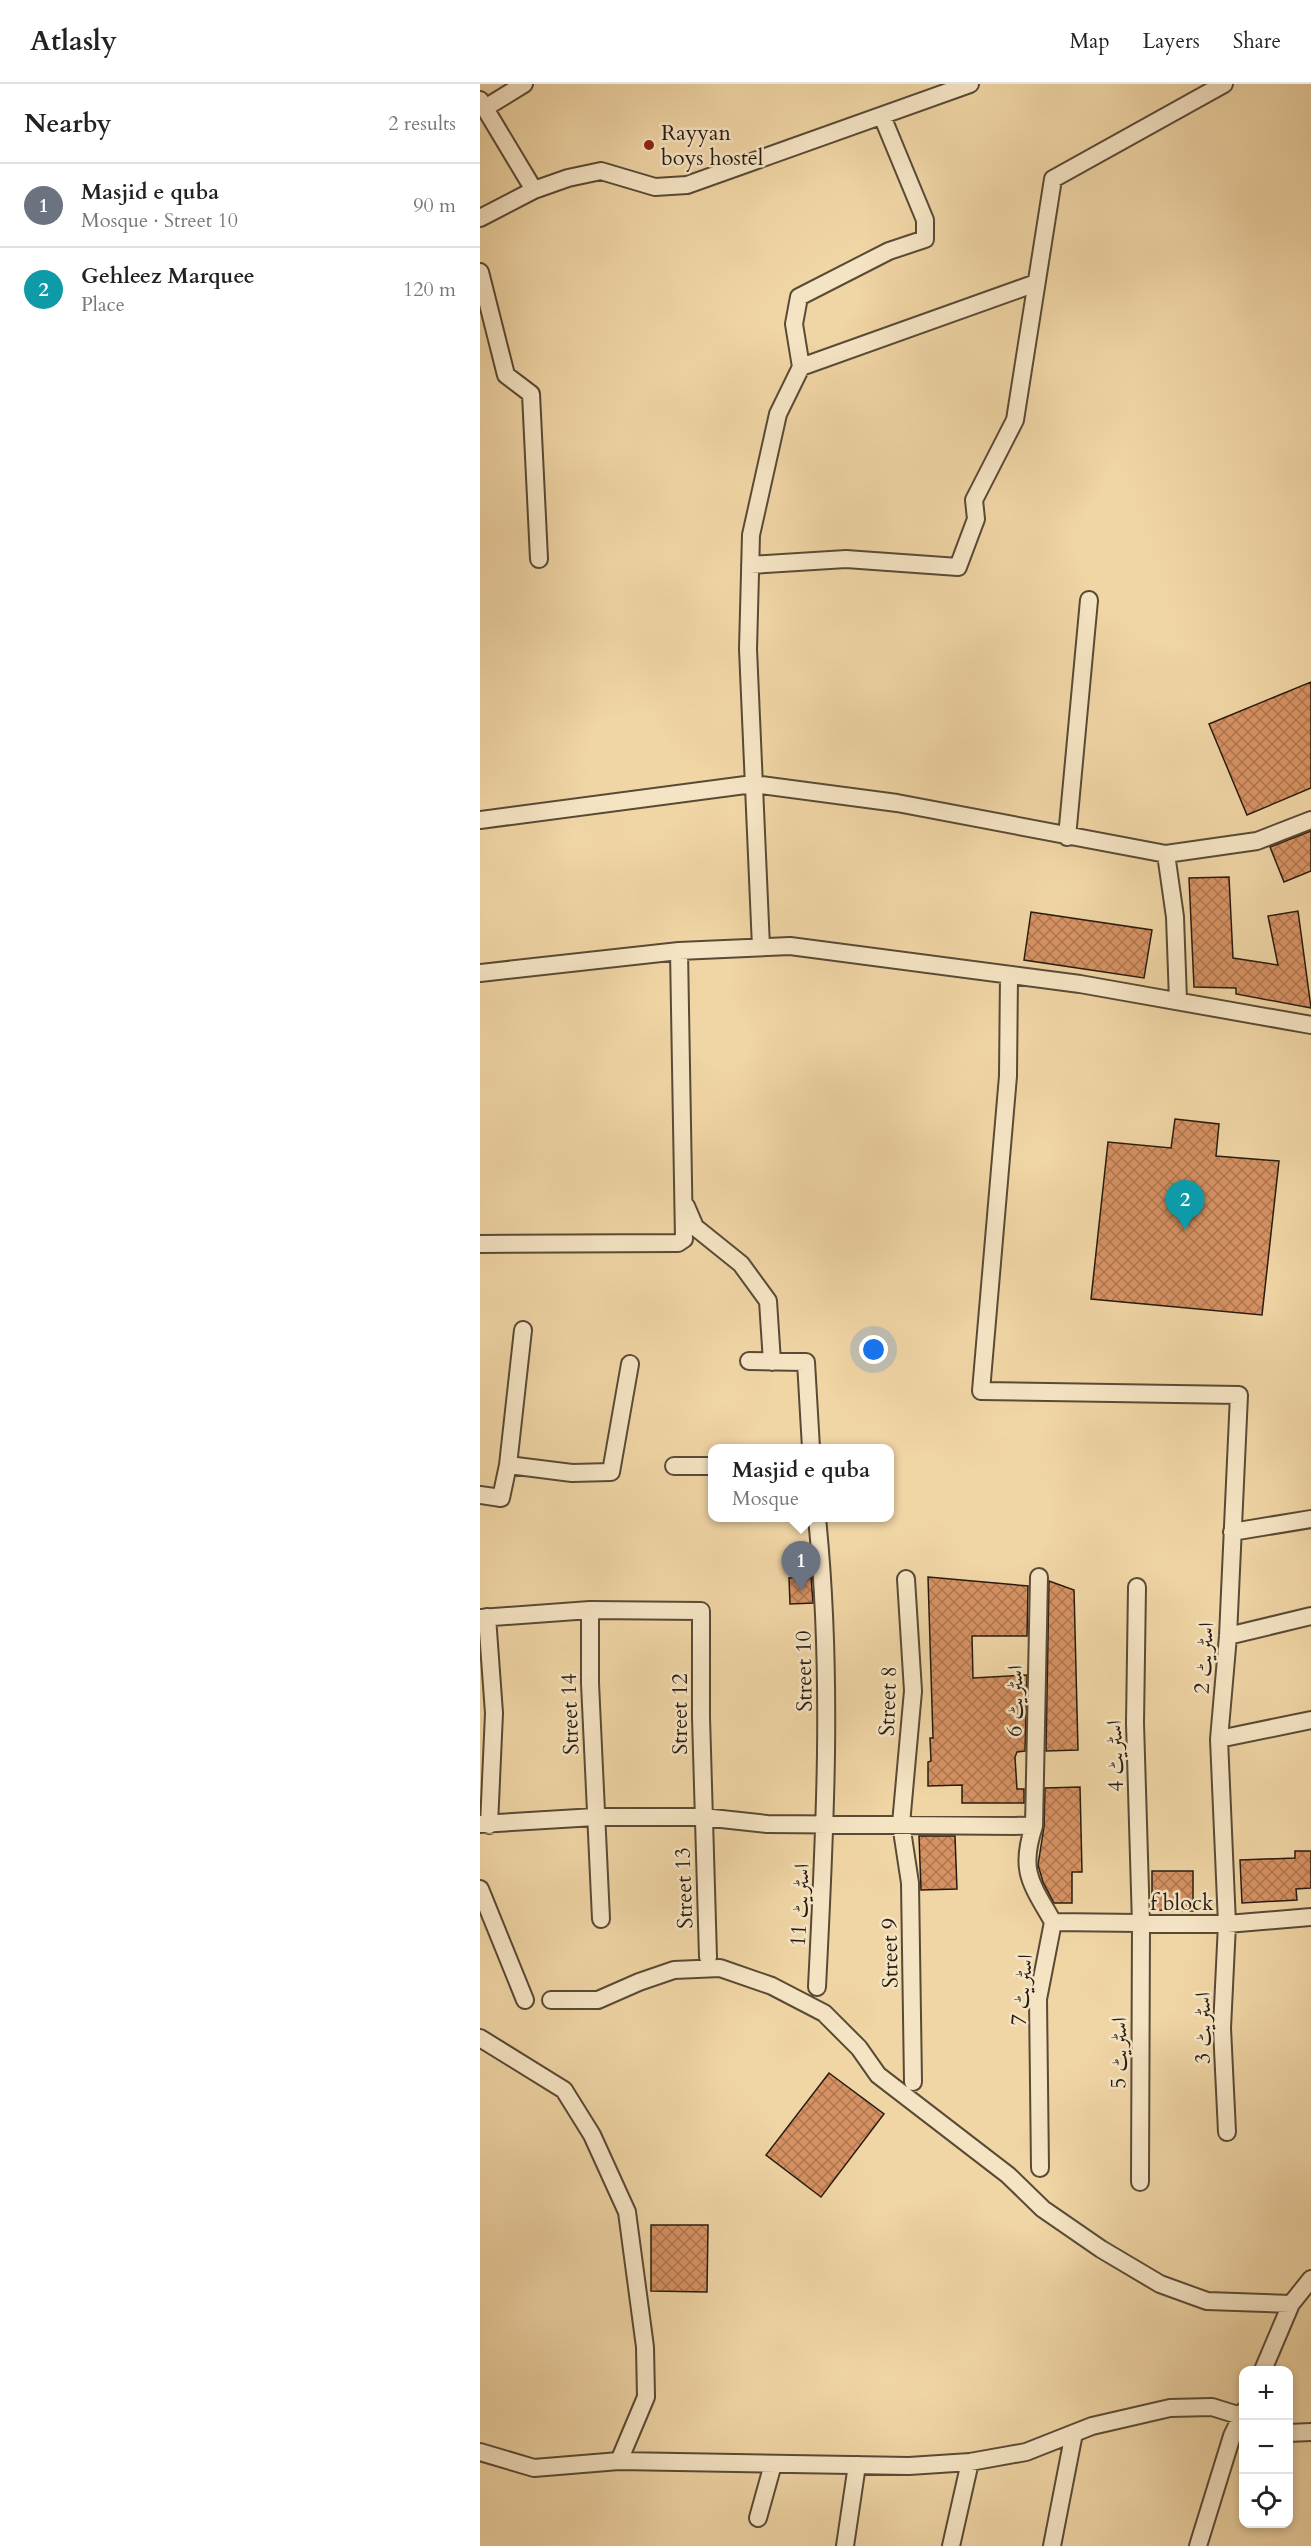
<!DOCTYPE html>
<meta charset="utf-8">
<style>
body{margin:0;font-family:Cardo,Amiri,serif;background:#f2f2f2;color:#222}
.controls{position:absolute;right:18px;bottom:18px;display:grid;overflow:hidden;border-radius:12px;box-shadow:0 3px 9px #0003}
.controls button{width:54px;height:54px;display:grid;place-items:center;padding:0;border:0;border-bottom:2px solid #e0e0e0;background:#fff;color:#222;font:30px sans-serif}
.you{position:absolute;left:394px;top:1266px;width:21px;height:21px;margin:-15px;border:4px solid #fff;border-radius:50%;background:#1a73e8;box-shadow:0 0 0 9px #1a73e833}
.badge{display:grid;place-items:center;width:39px;height:39px;border-radius:50%;background:#d93025;color:#fff;font-size:20px;font-weight:700}
.pin{position:absolute;translate:-50% -50px;filter:drop-shadow(0 2px 3px #0008)}
.pin::after{content:'';position:absolute;top:32px;width:21px;height:18px;background:inherit;clip-path:polygon(0 0,100% 0,50% 100%)}
.popup{position:absolute;left:228px;top:1360px;width:186px;height:78px;box-sizing:border-box;display:grid;place-content:center;border-radius:12px;background:#fff;filter:drop-shadow(0 2px 4px #0005);font-size:20px;white-space:nowrap;color:#767676}
.popup b{font-size:22px;color:#222}
.popup::after{content:'';position:absolute;left:50%;top:100%;margin-left:-12px;border:12px solid transparent;border-top-color:#fff}
.list{margin:0;padding:0;list-style:none}
h2{display:flex;justify-content:space-between;align-items:center;height:78px;margin:0;padding:0 24px;font-size:26px}
h2 small{font-size:20px;font-weight:400;color:#767676}
.list li{display:grid;grid-template-columns:39px 1fr auto;gap:18px;align-items:center;box-sizing:border-box;height:84px;padding:0 24px;border-top:2px solid #e0e0e0}
.list b{display:block;font-size:22px;white-space:nowrap}
.list p{margin:0;font-size:20px;white-space:nowrap;color:#767676}
.list em{font-size:20px;font-style:normal;color:#767676}
.icon{flex:none;width:33px;height:33px;fill:none;stroke:currentColor;stroke-width:2;stroke-linecap:round;stroke-linejoin:round}
.map{position:relative;flex:none;width:831px;height:2462px;overflow:hidden}
header{display:flex;align-items:center;gap:36px;box-sizing:border-box;height:84px;padding:0 30px;background:#fff;border-bottom:2px solid #e0e0e0}
header strong{font-size:28px}
nav{display:flex;gap:33px;margin-inline-start:auto;font-size:21px}
main{display:flex}
aside{flex:1;background:#fff}
.map>svg:first-child{display:block}
</style>
<header>
<strong>Atlasly</strong>
<nav><a>Map</a><a>Layers</a><a>Share</a></nav>
</header>
<main>
<aside>
<h2>Nearby<small>2 results</small></h2>
<ul class="list">
<li><span class="badge" style="background:#6b7280">1</span><div><b>Masjid e quba</b><p>Mosque · Street 10</p></div><em>90 m</em></li>
<li><span class="badge" style="background:#0f9aa8">2</span><div><b>Gehleez Marquee</b><p>Place</p></div><em>120 m</em></li>
</ul>
</aside>
<div class="map">
<svg width="831" height="2462" viewBox="0 0 831 2462">
<defs>
<pattern id="building-cross-hatch" width="8" height="8" patternUnits="userSpaceOnUse" patternTransform="scale(1.5)"><rect width="8" height="8" fill="#d79263"/><path d="M0 0l8 8M0 8l8-8" fill="none" stroke="#ae7650"/></pattern>
</defs>
<rect width="100%" height="100%" fill="#f0d5a5"/>
<filter id="stains"><feTurbulence type="fractalNoise" baseFrequency=".00333" numOctaves="4"/><feColorMatrix values="0 0 0 0 .2 0 0 0 0 .09 0 0 0 0 .02 0 0 0 .5 -.17"/></filter>
<radialGradient id="worn" r=".72"><stop offset=".6" stop-color="#630" stop-opacity="0"/><stop offset="1" stop-color="#630" stop-opacity=".3"/></radialGradient>
<path fill="url(#building-cross-hatch)" stroke="#271c11" stroke-width="1.5" d="M831 598V704L767 731 729 640Z
M831 747V787L804 798 790 763Z
M749 793 753 874 798 881 788 832 818 827 831 924 756 910V904L714 903 709 794Z
M551 828 672 846 664 894 544 876Z
M695 1035 739 1040 736 1072 799 1077 782 1231 611 1215 628 1058 691 1064Z
M331 1492 333 1519 310 1520 309 1494Z
M448 1493 548 1502 547 1552H492L493 1594 547 1591 545 1667 537 1668 535 1673 537 1705H544V1719H482V1701L448 1702V1678L451 1677 450 1654H453Z
M569 1497 594 1506 598 1666 566 1667Z
M600 1703 602 1788H592V1819H574L563 1798 558 1781 564 1743 565 1704Z
M439 1752H475L477 1805 441 1806Z
M815 1767H831V1804L816 1805 817 1816 762 1819 760 1776 815 1774Z
M672 1787H713V1827L672 1826Z
M349 1989 404 2030 341 2113 286 2071Z
M171 2141H228L227 2208 171 2207Z"/>
<g fill="none" stroke-linecap="round" stroke-linejoin="round">
<g stroke="#594a36" stroke-width="20">
<path id="street" d="M0 16 54 106
M5 24 44 0
M0 134 54 106 88 94 121 87 175 103 207 101 490 0
M0 188 26 291 51 310 59 475
M321 283 314 240 319 213 409 167 445 155V136L402 32
M270 481 366 475 478 483 496 435 494 416 535 336 573 95 744 0
M0 736 273 700 417 719 686 770 777 757 831 736
M587 753 609 516
M686 770 695 833 698 916
M281 863 268 565 271 451 298 330 321 283 556 199
M0 889 199 867 310 862 600 900 831 941
M529 891 528 992 501 1307 759 1311 748 1552 739 1655 747 1840 742 1944 747 2048
M206 1122 215 1143 261 1180 288 1217 292 1278
M0 1160 198 1159 204 1155 199 867
M269 1277 326 1278 331 1364
M28 1381 43 1246
M194 1382H232
M0 1411 21 1414 28 1381 92 1389 131 1388 150 1280
M337 1434C353 1590 345 1747 337 1903
M752 1448 831 1435
M559 1493 554 1742C539 1787 551 1799 573 1838L558 1915 560 2084
M426 1495 433 1607 421 1740 430 1799 433 1998
M657 1503 655 1639 661 1840 660 2098
M110 1526V1599L121 1835
M7 1533 14 1629 9 1741
M0 1534 110 1526 221 1527V1633L228 1873
M748 1552 831 1532
M739 1655 831 1636
M0 1740 115 1733H223L287 1740 554 1742
M0 1805 45 1916
M573 1838 747 1840 831 1833
M71 1916H118L159 1898 194 1886 240 1884 292 1902 344 1929 379 1964 398 1991 528 2091 563 2125 621 2165 680 2200 727 2217 811 2220
M0 1954 84 2006 112 2051 147 2128 165 2263 166 2313 139 2377 429 2382 490 2378 546 2368 612 2342 690 2324 732 2323 761 2332
M783 2286 811 2220 831 2195
M808 2349 831 2348
M0 2368 54 2384 139 2377
M278 2434 293 2380
M365 2462 377 2381
M471 2462 490 2378
M572 2462 594 2349
M718 2462 752 2352 764 2327"/>
</g>
<use href="#street" stroke="#f5e4c4" stroke-width="16"/>
</g>
<circle fill="#8f2418" stroke="#f5e4c4" stroke-width="2" cx="169" cy="61" r="6"/>
<g text-anchor="middle" stroke-width="5" stroke-linejoin="round" paint-order="stroke">
<g font-size="22" fill="#271c11" stroke="#f5e4c4" text-anchor="start">
<text x="181" y="56">Rayyan<tspan x="181" dy="25">boys hostel</tspan></text>
</g>
<g font-size="22" fill="#271c11" stroke="#f5e4c4">
<text transform="translate(723 1574) rotate(-86)" y="8">اسٹریٹ 2</text>
<text transform="translate(323 1587) rotate(-91)" y="8">Street 10</text>
<text transform="translate(407 1617) rotate(-88)" y="8">Street 8</text>
<text transform="translate(534 1617) rotate(-89)" y="8">اسٹریٹ 6</text>
<text transform="translate(89 1630) rotate(-92)" y="8">Street 14</text>
<text transform="translate(199 1630) rotate(-90)" y="8">Street 12</text>
<text transform="translate(634 1672) rotate(-91)" y="8">اسٹریٹ 4</text>
<text transform="translate(203 1804) rotate(-92)" y="8">Street 13</text>
<text x="702" y="1826">f block</text>
<text transform="translate(319 1821) rotate(-87)" y="8">اسٹریٹ 11</text>
<text transform="translate(409 1869) rotate(-91)" y="8">Street 9</text>
<text transform="translate(541 1906) rotate(-84)" y="8">اسٹریٹ 7</text>
<text transform="translate(722 1944) rotate(-90)" y="8">اسٹریٹ 3</text>
<text transform="translate(638 1969) rotate(-89)" y="8">اسٹریٹ 5</text>
</g>
</g>
<rect width="100%" height="100%" filter="url(#stains)"/>
<rect width="100%" height="100%" fill="url(#worn)"/>
</svg>
<div class="controls">
<button>+</button>
<button>−</button>
<button><svg class="icon" aria-label="locate" viewBox="0 0 24 24"><circle cx="12" cy="12" r="6"/><path d="M12 2v4M12 18v4M2 12h4M18 12h4"/></svg></button>
</div>
<div class="you"></div>
<div class="pin badge" style="left:321px;top:1507px;background:#6b7280">1</div>
<div class="popup"><b>Masjid e quba</b>Mosque</div>
<div class="pin badge" style="left:705px;top:1146px;background:#0f9aa8">2</div>
</div>
</main>
